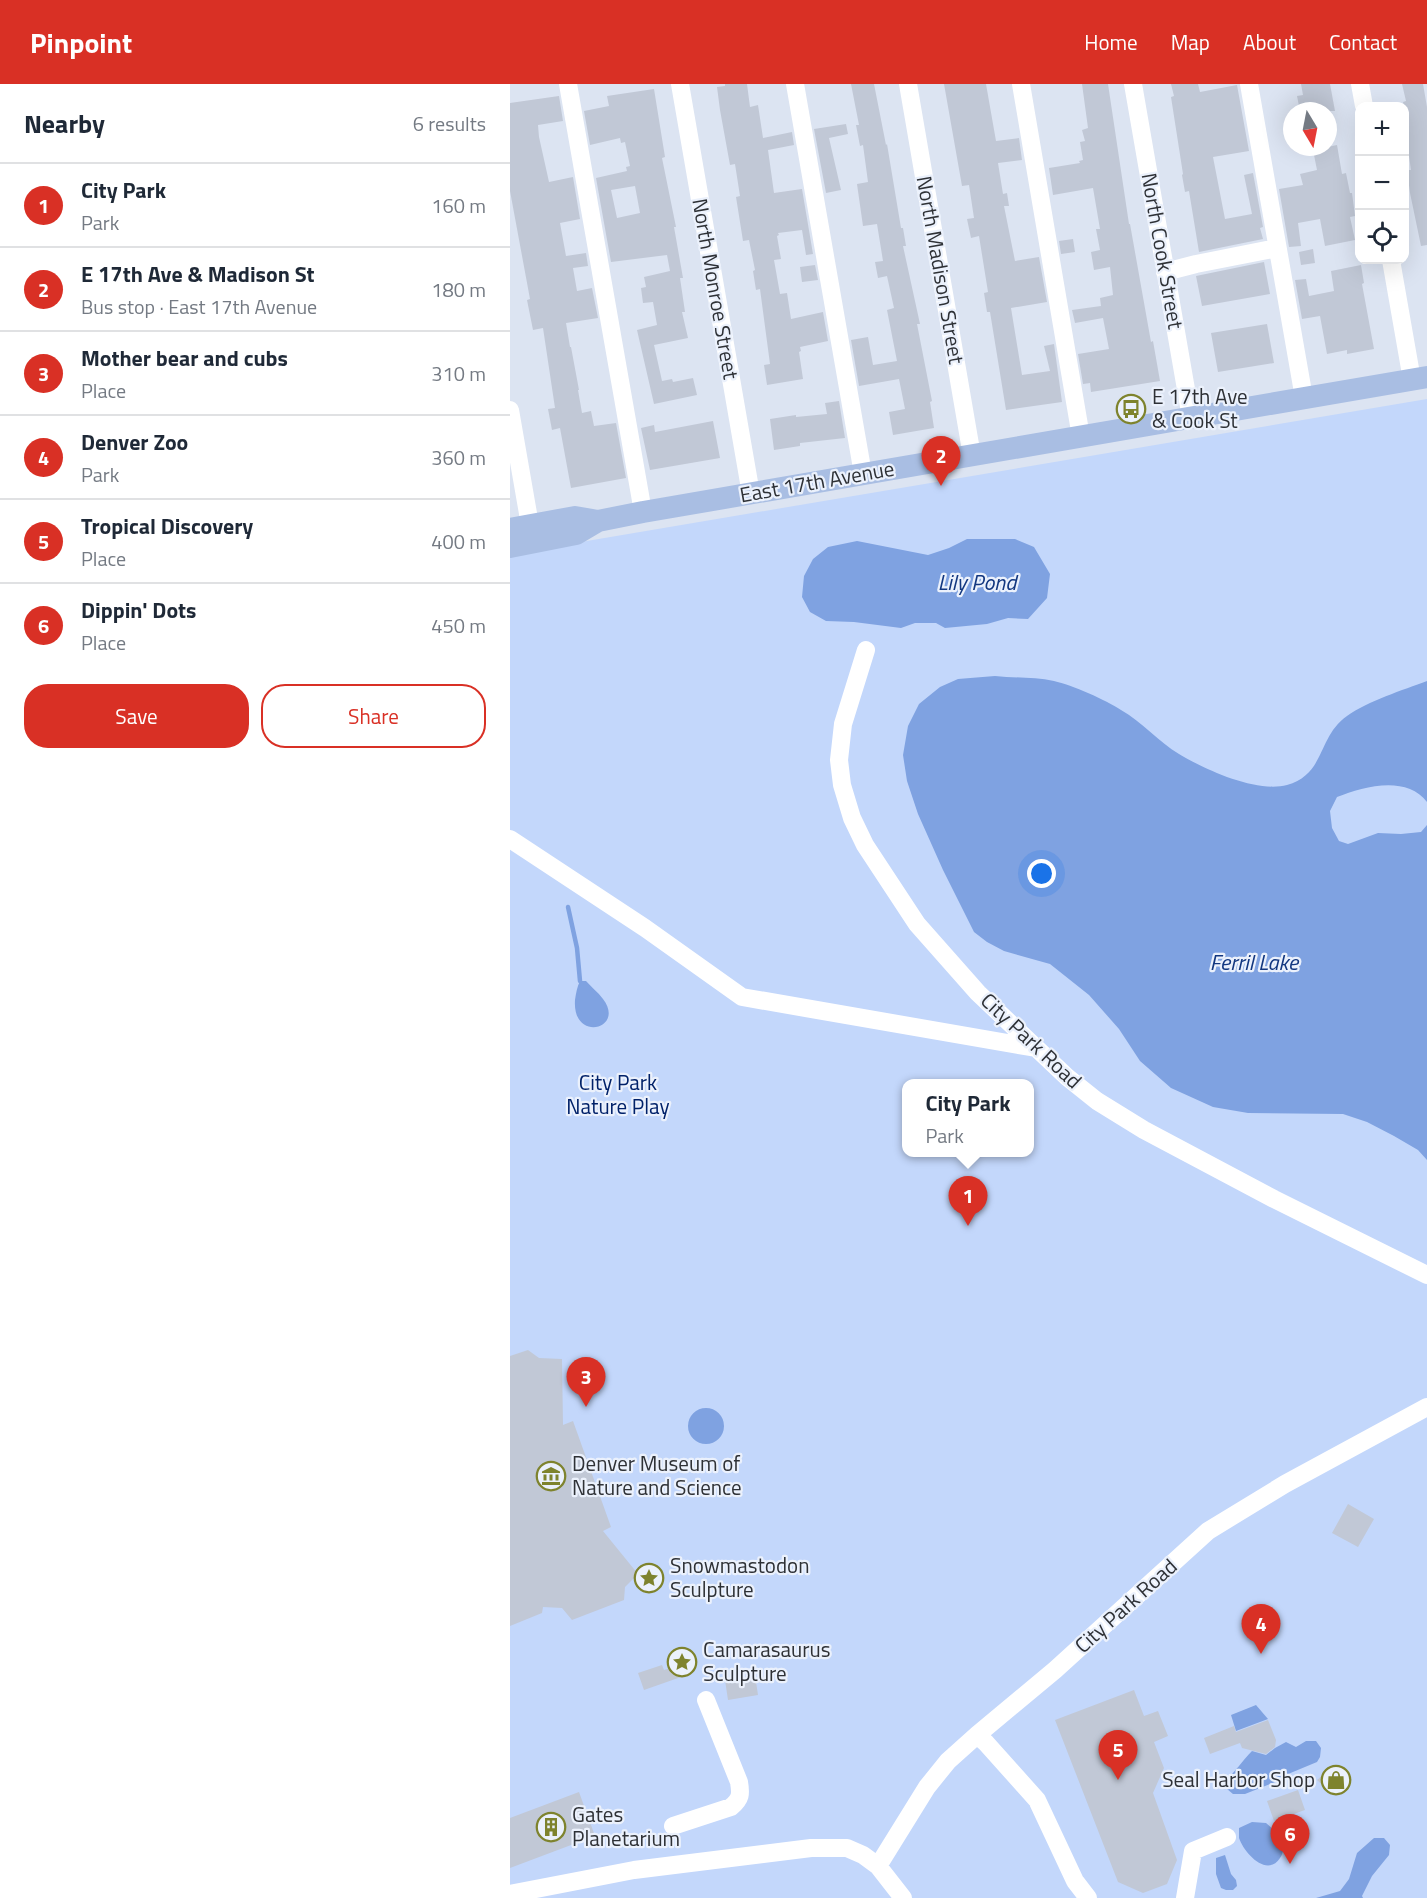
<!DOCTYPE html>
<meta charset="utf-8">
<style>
body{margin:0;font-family:"Titillium Web",sans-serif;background:#f2f2f3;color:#1f2937}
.controls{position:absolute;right:18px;top:18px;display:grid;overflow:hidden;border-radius:12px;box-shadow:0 6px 24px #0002}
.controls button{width:54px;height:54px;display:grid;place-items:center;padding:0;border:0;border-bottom:2px solid #e0e1e3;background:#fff;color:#1f2937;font:30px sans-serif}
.compass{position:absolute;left:773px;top:18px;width:54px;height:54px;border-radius:50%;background:#fff;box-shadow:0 6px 24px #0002;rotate:170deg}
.you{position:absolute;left:532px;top:790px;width:21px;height:21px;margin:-15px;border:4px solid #fff;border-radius:50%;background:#1a73e8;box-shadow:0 0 0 9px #1a73e833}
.badge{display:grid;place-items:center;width:39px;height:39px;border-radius:50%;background:#d93025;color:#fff;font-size:20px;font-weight:700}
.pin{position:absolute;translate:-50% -50px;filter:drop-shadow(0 2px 3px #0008)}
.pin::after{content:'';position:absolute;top:32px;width:21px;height:18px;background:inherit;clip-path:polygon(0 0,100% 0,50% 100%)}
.popup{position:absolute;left:392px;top:995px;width:132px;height:78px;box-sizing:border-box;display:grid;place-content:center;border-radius:12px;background:#fff;filter:drop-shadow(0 2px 4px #0005);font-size:20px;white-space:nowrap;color:#747a83}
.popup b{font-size:22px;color:#1f2937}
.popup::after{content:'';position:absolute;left:50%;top:100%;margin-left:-12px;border:12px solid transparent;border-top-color:#fff}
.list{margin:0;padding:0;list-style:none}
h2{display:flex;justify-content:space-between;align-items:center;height:78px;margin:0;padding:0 24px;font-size:26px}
h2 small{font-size:20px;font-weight:400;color:#747a83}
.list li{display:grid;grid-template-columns:39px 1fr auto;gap:18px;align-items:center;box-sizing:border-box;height:84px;padding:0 24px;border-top:2px solid #e0e1e3}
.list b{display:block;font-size:22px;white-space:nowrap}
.list p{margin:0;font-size:20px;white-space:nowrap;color:#747a83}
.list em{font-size:20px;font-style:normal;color:#747a83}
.actions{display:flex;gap:12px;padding:18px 24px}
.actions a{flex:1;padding:14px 0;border:2px solid #d93025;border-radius:24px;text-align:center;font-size:21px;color:#d93025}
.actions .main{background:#d93025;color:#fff}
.icon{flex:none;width:33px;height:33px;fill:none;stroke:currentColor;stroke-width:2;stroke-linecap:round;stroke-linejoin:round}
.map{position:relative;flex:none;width:917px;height:1814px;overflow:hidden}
header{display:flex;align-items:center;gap:36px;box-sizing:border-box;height:84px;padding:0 30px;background:#d93025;color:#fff}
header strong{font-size:28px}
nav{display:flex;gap:33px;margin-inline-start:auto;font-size:21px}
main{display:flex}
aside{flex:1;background:#fff}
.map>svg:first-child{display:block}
</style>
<header>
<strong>Pinpoint</strong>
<nav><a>Home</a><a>Map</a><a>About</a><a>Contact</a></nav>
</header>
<main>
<aside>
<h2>Nearby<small>6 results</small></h2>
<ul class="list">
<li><span class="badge">1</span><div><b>City Park</b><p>Park</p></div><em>160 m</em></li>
<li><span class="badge">2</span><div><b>E 17th Ave &amp; Madison St</b><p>Bus stop · East 17th Avenue</p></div><em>180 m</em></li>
<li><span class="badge">3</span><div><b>Mother bear and cubs</b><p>Place</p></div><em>310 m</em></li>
<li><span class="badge">4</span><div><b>Denver Zoo</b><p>Park</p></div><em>360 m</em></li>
<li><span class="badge">5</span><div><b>Tropical Discovery</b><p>Place</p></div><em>400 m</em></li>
<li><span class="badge">6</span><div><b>Dippin' Dots</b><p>Place</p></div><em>450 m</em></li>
</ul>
<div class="actions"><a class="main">Save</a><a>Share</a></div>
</aside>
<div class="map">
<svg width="917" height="1814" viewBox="0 0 917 1814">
<rect width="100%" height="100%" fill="#dce4f2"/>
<path fill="#c3d7fb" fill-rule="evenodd" d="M917 315V1814H0V470ZM396 1000H520V1068H396Z"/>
<path fill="#7fa2e1" d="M457 455H505L524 463 540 490 537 514 518 535 498 534 477 540 435 544 426 539H405L391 544 344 538 316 537 300 528 292 513 294 492 303 475 318 463 347 457 418 471 439 464Z
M485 592C504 594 525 593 544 597 562 601 596 616 611 626 632 638 649 658 669 670 696 686 746 709 777 701 816 690 807 653 837 632 858 617 893 606 917 597V718C897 691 854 702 827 713L820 727 822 744 829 757 838 760 868 749 891 750 911 748 917 741V1076L908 1066 884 1052 857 1038 833 1030 738 1029 703 1023 661 1004 630 977 609 945 579 911 540 880 494 867 477 858 464 848 433 786 408 730 397 697 393 671 398 642 409 620 430 603 448 595Z
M70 897H76C81 903 88 908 93 915 116 945 62 959 65 916 66 909 67 903 70 897Z
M178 1342a18 18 0 1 1 36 0a18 18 0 1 1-36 0Z
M746 1621 758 1635 726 1647 721 1631Z
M796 1657H806L811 1664 810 1673 807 1678 766 1695 765 1698 735 1710H723L717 1705 716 1696C726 1687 732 1677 742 1667L756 1671 765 1664 776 1658 786 1663Z
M742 1738 756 1739 775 1756C773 1761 774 1769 770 1774 757 1794 734 1769 729 1754 729 1753 729 1745 729 1744Z
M864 1754H874L880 1761 879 1771 862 1792 852 1812 853 1814H806L830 1807 839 1795 847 1769Z
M715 1771 721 1790 726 1796 727 1802 723 1806H716L711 1804 706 1790V1774Z"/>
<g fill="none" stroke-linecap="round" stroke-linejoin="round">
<path stroke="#7fa2e1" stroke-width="4.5" d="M58 823 67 864 70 897"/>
</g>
<path fill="#c1c8d6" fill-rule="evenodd" d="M215 0H237L240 23 248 21 253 54 282 48 284 61 258 66 264 109 292 105 303 170 296 171 292 146 268 149 269 151 267 152 271 175 264 176 270 210 277 209 281 235 313 228 318 257 290 263 291 267 289 268 293 295 257 301 254 281 260 280 250 205 246 206 243 187 245 186 239 156 233 157 226 113 230 112 225 80 220 81 210 26 207 3 215 2Z
M341 0H364L376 61 377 60 391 144H393L396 162H393L410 240H407L422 317 420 318 424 344 383 351 379 328 395 325 389 295 349 302 341 256 358 253 363 281 387 277 377 226 384 224 377 192 368 194 365 178 373 177 367 140 353 142 347 100 358 98 353 61 350 62 346 41H349Z
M434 0H476L486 57 509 54 512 76 488 79 493 110 497 109 499 122H494L505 177 529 173 537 218 501 224 512 291 540 287 534 262 544 260 552 318 496 326 480 228H477L474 209 478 208 469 152 461 154 457 135 464 134 459 101 452 102Z
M572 0H598L619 140H620L641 258 643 257 650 297 581 308 580 299 573 300 568 270 599 265 593 234 565 239 562 226 591 222 590 214 603 211 600 183 584 186 581 168 590 166 586 145H590L583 104 543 111 539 84 570 79 569 77 573 76 570 58 575 57 572 46 578 44Z
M661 0H688L690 8 727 1 739 67 703 73 715 135 742 130 734 91 743 89 753 143 750 144 753 155 689 168 679 107 675 108 672 91 673 90 661 13 664 12Z
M791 0H820L825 27H790L787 12 793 11Z
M892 0H913L917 23V161L911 162 900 109 897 86H901L897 58H894V22L893 18 896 17Z
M144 5 155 73 152 74 166 143H164L173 194H170L175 228H172L178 254 144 261 152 297 162 295 163 298 183 294 187 311 144 320 127 246 147 241 143 218 133 219 131 204 136 203 134 193 160 187 157 171 101 178 86 94 117 87 116 83 120 82 115 58 111 59 110 54 80 61 74 27 99 22 97 12ZM125 102 130 129 107 134 101 106Z
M49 12 53 37 28 41 29 53 39 98 63 93 70 135 50 139 56 172 76 169 78 182 63 184 67 207 82 204 88 234 56 239 60 263H61L69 306H68L72 329 81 327 84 342 106 339 116 394 61 404 50 344 42 346 38 325 45 324 33 244 23 246 17 216 20 215 0 107V19Z
M336 40 338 50 319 54 331 106 316 109 304 45Z
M827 61 832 90 836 89 840 109H842L845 132 840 133 845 156 815 162 810 135 788 139 791 162 779 163 769 105 793 101 790 90 807 86 803 66Z
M563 155 565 168 551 170 549 157Z
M803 165 805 179 791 181 789 168Z
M754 178 760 210 692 222 686 192Z
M305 181 308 196 292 198 290 183Z
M851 181 854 199 852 200 864 265 837 270V266L817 270 810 232 792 235 785 196 796 195 799 212 824 207 821 187Z
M757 240 764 279 708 288 701 249Z
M329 317 335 354 290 359V362L264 366 260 335 286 331V333L317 330 315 319Z
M203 337 210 374 140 386 131 344 144 341 145 348Z
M18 1266 29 1274 52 1275 53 1341 63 1337 101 1443 93 1447 128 1490 115 1503 114 1516 62 1536 52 1524 33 1523 32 1529 0 1542V1272Z
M838 1420 864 1435 848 1463 822 1449Z
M152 1581 154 1586 167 1582 171 1593 134 1606 128 1589Z
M245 1591 248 1611 218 1616 215 1596Z
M624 1606 634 1632 648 1627 658 1652 644 1658 654 1684 643 1709 667 1776 657 1800 633 1809 608 1798 545 1636Z
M758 1636 766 1656 765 1663 756 1670 732 1664 730 1659 700 1670 694 1654 724 1642 726 1648Z
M825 1681 839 1694 822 1710 807 1696Z
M788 1706 795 1726 764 1737 757 1717Z
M69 1708 85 1752 0 1784V1734Z"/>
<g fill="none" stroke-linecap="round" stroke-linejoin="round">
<path stroke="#fff" stroke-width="18" d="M58 0 133 428
M170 0 241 410
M285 0 353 390
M398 0 462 372
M511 0 571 353
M623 0 681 334
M739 0 794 314
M850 0 854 22
M881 176 902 296
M655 188 686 180 767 164
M0 326 20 441
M356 566 333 640 329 676 332 701 342 734 355 761 407 840 468 909 557 993 587 1017 634 1046 764 1115 917 1191
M0 755 135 844 232 913 526 964
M467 1651 476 1659 527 1716 565 1797 578 1814
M163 1742 221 1723C231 1715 231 1710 229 1698L196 1616
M368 1782 417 1703 438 1677 467 1651 545 1586 698 1447 775 1400 917 1323
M0 1810 124 1786 301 1764H337L353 1771 368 1782 393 1814
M675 1814 683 1767 717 1753"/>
<path stroke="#a9bee3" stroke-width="22" d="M0 445 65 433 88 437
M0 463 66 450 88 437 133 428 917 293"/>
</g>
<defs>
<g id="bus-ring" transform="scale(1.5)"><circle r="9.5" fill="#ebf1fc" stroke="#7e832d" stroke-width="1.5"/><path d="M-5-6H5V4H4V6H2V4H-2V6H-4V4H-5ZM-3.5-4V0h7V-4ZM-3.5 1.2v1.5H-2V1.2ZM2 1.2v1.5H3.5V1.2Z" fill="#7e832d"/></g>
<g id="museum-ring" transform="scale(1.5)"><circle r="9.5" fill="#ebf1fc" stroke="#7e832d" stroke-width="1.5"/><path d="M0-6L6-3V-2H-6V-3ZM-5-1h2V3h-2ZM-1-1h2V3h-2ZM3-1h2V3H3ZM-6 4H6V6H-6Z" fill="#7e832d"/></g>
<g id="sight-ring" transform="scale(1.5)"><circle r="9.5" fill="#ebf1fc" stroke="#7e832d" stroke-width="1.5"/><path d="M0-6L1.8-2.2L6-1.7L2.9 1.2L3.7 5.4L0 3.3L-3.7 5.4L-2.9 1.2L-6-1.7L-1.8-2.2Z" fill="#7e832d"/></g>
<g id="shop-ring" transform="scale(1.5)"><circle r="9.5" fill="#ebf1fc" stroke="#7e832d" stroke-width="1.5"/><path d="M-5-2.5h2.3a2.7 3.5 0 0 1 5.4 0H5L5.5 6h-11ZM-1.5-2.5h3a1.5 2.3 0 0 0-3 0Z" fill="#7e832d"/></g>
<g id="building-ring" transform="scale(1.5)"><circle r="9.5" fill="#ebf1fc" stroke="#7e832d" stroke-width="1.5"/><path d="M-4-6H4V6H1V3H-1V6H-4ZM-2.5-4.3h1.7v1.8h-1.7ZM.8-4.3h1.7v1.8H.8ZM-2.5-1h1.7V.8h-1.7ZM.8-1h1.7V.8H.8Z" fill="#7e832d"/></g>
</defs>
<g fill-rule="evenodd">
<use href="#bus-ring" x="621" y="325"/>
<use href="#museum-ring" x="41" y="1392"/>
<use href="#sight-ring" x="139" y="1494"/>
<use href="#sight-ring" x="172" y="1578"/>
<use href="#shop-ring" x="826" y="1696"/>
<use href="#building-ring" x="41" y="1743"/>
</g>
<g text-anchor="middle" stroke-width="4.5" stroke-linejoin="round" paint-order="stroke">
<g font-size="21" fill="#2e3136" stroke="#ebf1fc">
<text transform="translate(652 167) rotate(80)" y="7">North Cook Street</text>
<text transform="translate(430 186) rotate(80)" y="7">North Madison Street</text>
<text transform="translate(205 205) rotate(80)" y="7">North Monroe Street</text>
<text transform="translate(307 398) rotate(-10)" y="7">East 17th Avenue</text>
<text transform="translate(521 957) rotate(43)" y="7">City Park Road</text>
<text transform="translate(616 1522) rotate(-42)" y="7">City Park Road</text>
</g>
<g font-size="21" fill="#2e3136" stroke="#ebf1fc" text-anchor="start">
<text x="642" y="320">E 17th Ave<tspan x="642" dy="24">&amp; Cook St</tspan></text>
<text x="62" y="1387">Denver Museum of<tspan x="62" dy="24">Nature and Science</tspan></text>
<text x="160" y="1489">Snowmastodon<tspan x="160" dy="24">Sculpture</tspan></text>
<text x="193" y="1573">Camarasaurus<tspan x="193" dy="24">Sculpture</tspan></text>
<text x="805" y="1703" text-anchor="end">Seal Harbor Shop</text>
<text x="62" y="1738">Gates<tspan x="62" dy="24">Planetarium</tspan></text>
</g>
<g font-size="21" fill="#002169" stroke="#ebf1fc">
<text x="108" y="1006">City Park<tspan x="108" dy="24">Nature Play</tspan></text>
</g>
<g font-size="22" font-style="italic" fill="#123780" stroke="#ebf1fc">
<text x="467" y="506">Lily Pond</text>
<text x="744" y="886">Ferril Lake</text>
</g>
</g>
</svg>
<div class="controls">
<button>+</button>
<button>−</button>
<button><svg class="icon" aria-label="locate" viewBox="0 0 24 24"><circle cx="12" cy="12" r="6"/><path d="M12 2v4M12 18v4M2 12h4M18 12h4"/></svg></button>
</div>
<svg class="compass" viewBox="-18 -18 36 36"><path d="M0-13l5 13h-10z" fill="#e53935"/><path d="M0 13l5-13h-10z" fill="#747a83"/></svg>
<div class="you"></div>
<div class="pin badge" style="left:458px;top:1142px">1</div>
<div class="popup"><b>City Park</b>Park</div>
<div class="pin badge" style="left:431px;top:402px">2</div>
<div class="pin badge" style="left:76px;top:1323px">3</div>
<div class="pin badge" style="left:751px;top:1570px">4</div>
<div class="pin badge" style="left:608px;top:1696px">5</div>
<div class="pin badge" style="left:780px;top:1780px">6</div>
</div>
</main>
